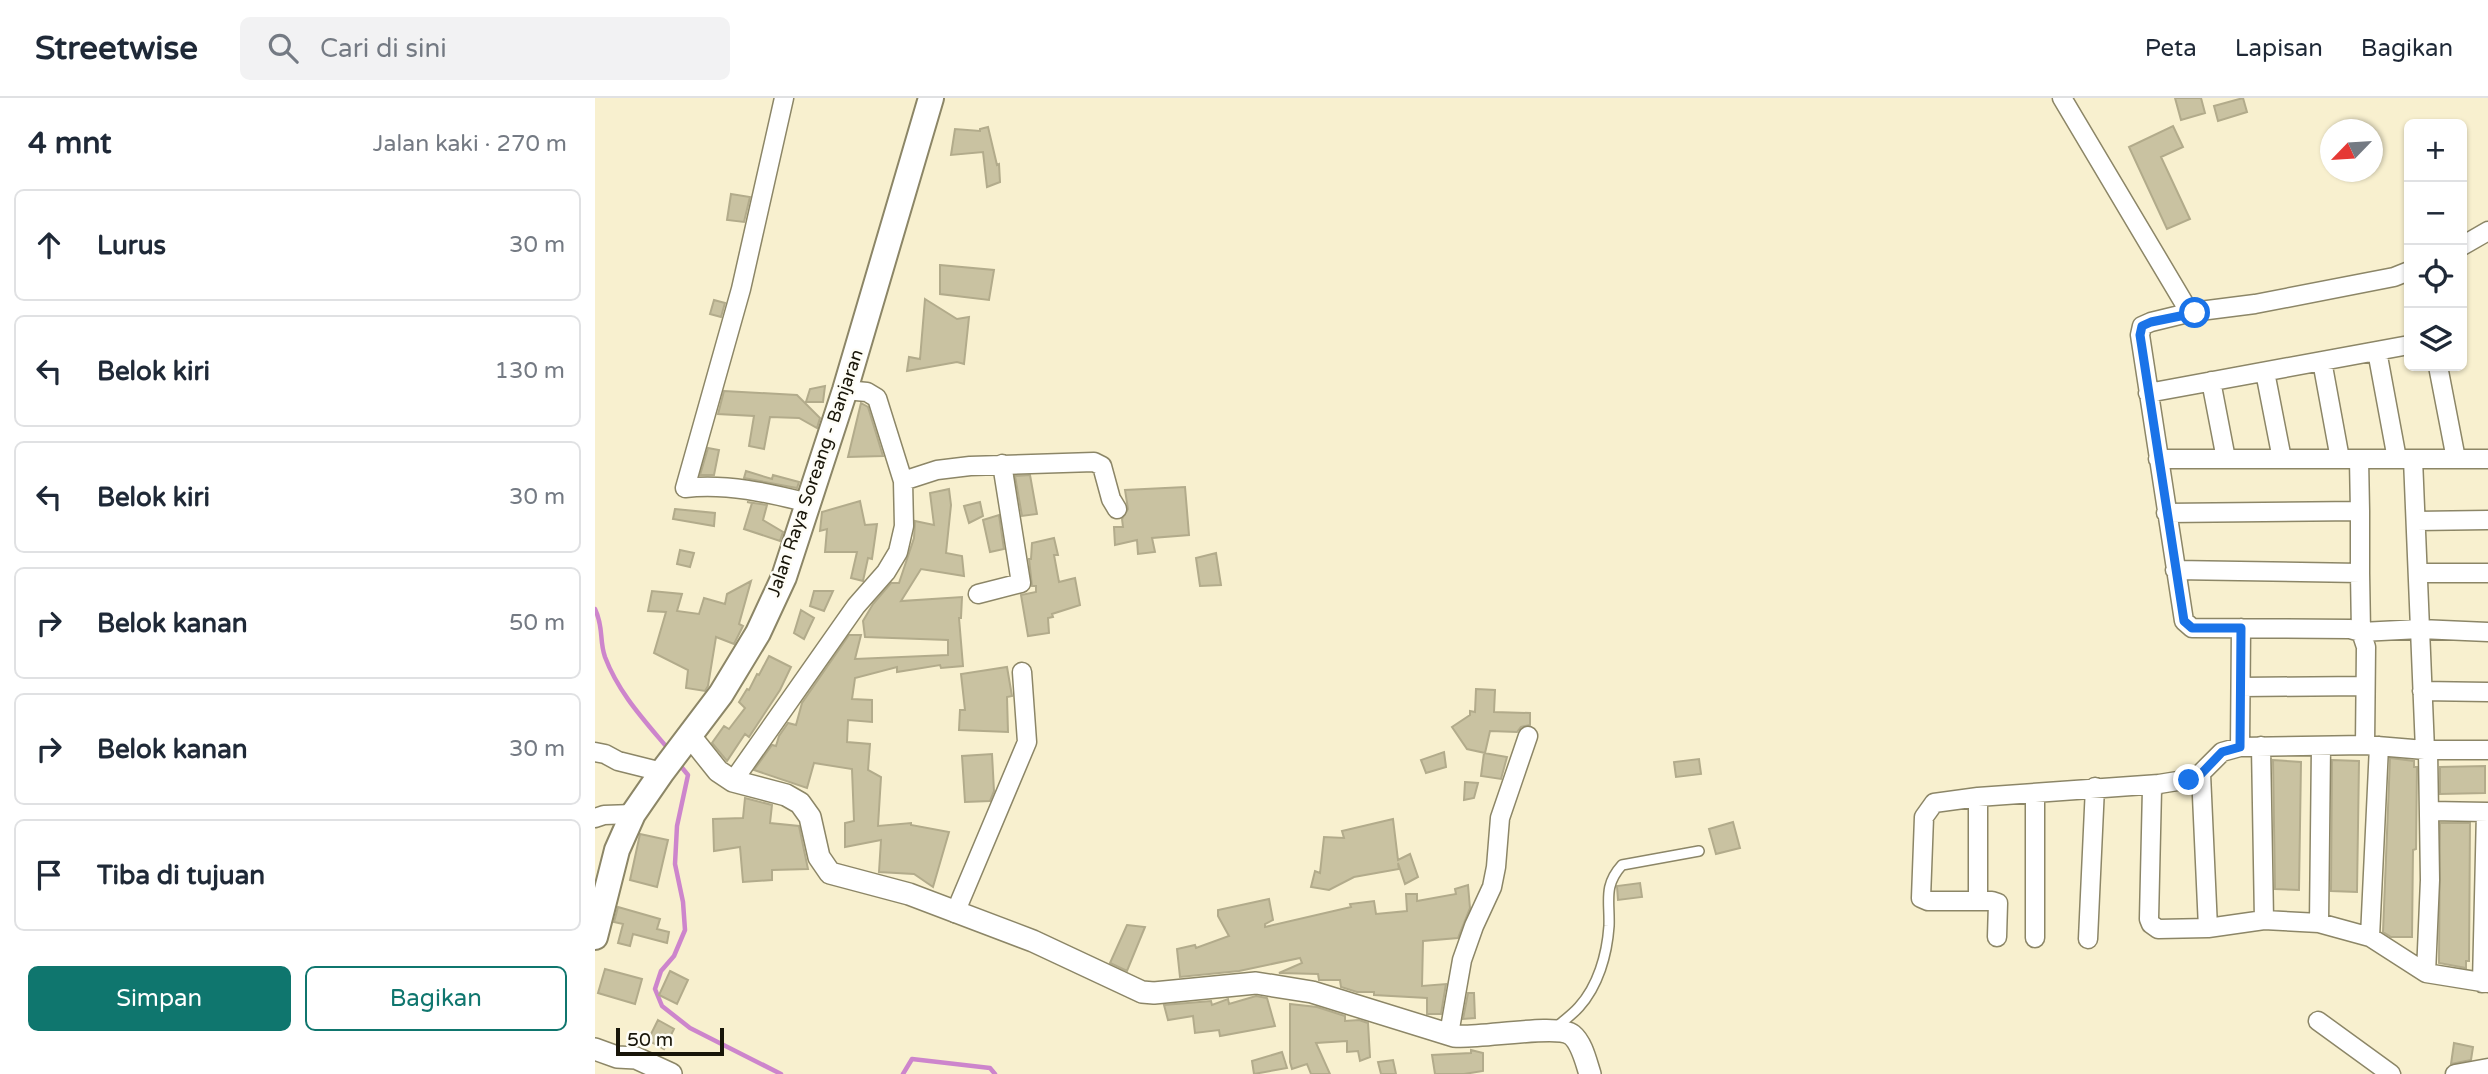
<!DOCTYPE html>
<html lang="id">
<meta charset="utf-8">
<style>
body{margin:0;font-family:"Varela Round",sans-serif;background:#f2f2f3;color:#1f2937}
.controls{position:absolute;right:21px;top:21px;display:grid;overflow:hidden;border-radius:10px;box-shadow:0 2px 5px #0004}
.controls button{width:63px;height:63px;display:grid;place-items:center;padding:0;border:0;border-bottom:2px solid #e0e1e3;background:#fff;color:#1f2937;font:35px sans-serif}
.compass{position:absolute;left:1725px;top:21px;width:63px;height:63px;border-radius:50%;background:#fff;box-shadow:0 2px 5px #0004;rotate:245deg}
.scale{position:absolute;left:21px;bottom:18px;width:108px;box-sizing:border-box;padding-left:7px;border:4px solid #181509;border-top:0;font-size:19px;line-height:24px;white-space:nowrap;color:#181509;-webkit-text-stroke:5px #fefdf6;paint-order:stroke}
.stop{position:absolute;width:21px;height:21px;margin:-16px;border:5px solid #1a73e8;border-radius:50%;background:#fff}
.stop.end{background:#1a73e8;border-color:#fff;box-shadow:0 2px 7px #0008}
.list{margin:0;padding:0;list-style:none}
h2{display:flex;justify-content:space-between;align-items:center;height:91px;margin:0;padding:0 28px;font-size:30px}
h2 small{font-size:23px;font-weight:400;color:#747a83}
.list li{display:grid;grid-template-columns:46px 1fr auto;gap:21px;align-items:center;box-sizing:border-box;height:112px;margin:0 14px 14px;padding:0 14px;border:2px solid #e0e1e3;border-radius:10px}
.list b{display:block;font-size:26px;white-space:nowrap}
.list em{font-size:23px;font-style:normal;color:#747a83}
.actions{display:flex;gap:14px;padding:21px 28px}
.actions a{flex:1;padding:16px 0;border:2px solid #0f766e;border-radius:10px;text-align:center;font-size:24px;color:#0f766e}
.actions .main{background:#0f766e;color:#fff}
.icon{flex:none;width:38px;height:38px;fill:none;stroke:currentColor;stroke-width:2;stroke-linecap:round;stroke-linejoin:round}
.map{position:relative;flex:none;width:1893px;height:976px;overflow:hidden}
header{display:flex;align-items:center;gap:42px;box-sizing:border-box;height:98px;padding:0 35px;background:#fff;border-bottom:2px solid #e0e1e3}
header strong{font-size:33px}
nav{display:flex;gap:38px;margin-inline-start:auto;font-size:24px}
.search{width:490px;height:63px;background:#f2f2f3;display:flex;align-items:center;gap:18px;box-sizing:border-box;padding:0 24px;border-radius:10px;color:#747a83;font-size:26px}
main{display:flex}
aside{flex:1;background:#fff}
.map>svg:first-child{display:block}
</style>
<header>
<strong>Streetwise</strong>
<div class="search"><svg class="icon" aria-label="search" viewBox="0 0 24 24"><circle cx="10" cy="10" r="6"/><path d="M15 15l6 6"/></svg>Cari di sini</div>
<nav><a>Peta</a><a>Lapisan</a><a>Bagikan</a></nav>
</header>
<main>
<aside>
<h2>4 mnt<small>Jalan kaki · 270 m</small></h2>
<ul class="list">
<li><svg class="icon" aria-label="ahead" viewBox="0 0 24 24"><path d="M12 20V5M6 11l6-6 6 6"/></svg><div><b>Lurus</b></div><em>30 m</em></li>
<li><svg class="icon" aria-label="left" viewBox="0 0 24 24"><path d="M17 20v-9H6M10 6l-5 5 5 5"/></svg><div><b>Belok kiri</b></div><em>130 m</em></li>
<li><svg class="icon" aria-label="left" viewBox="0 0 24 24"><path d="M17 20v-9H6M10 6l-5 5 5 5"/></svg><div><b>Belok kiri</b></div><em>30 m</em></li>
<li><svg class="icon" aria-label="right" viewBox="0 0 24 24"><path d="M7 20v-9h11M14 6l5 5-5 5"/></svg><div><b>Belok kanan</b></div><em>50 m</em></li>
<li><svg class="icon" aria-label="right" viewBox="0 0 24 24"><path d="M7 20v-9h11M14 6l5 5-5 5"/></svg><div><b>Belok kanan</b></div><em>30 m</em></li>
<li><svg class="icon" aria-label="arrive" viewBox="0 0 24 24"><path d="M6 21V4h12l-3 4 3 4H6"/></svg><div><b>Tiba di tujuan</b></div></li>
</ul>
<div class="actions"><a class="main">Simpan</a><a>Bagikan</a></div>
</aside>
<div class="map">
<svg width="1893" height="976" viewBox="0 0 1893 976">
<rect width="100%" height="100%" fill="#f8f0cf"/>
<g fill="none" stroke-linecap="round" stroke-linejoin="round">
<path stroke="#cd85cc" stroke-width="4.5" d="M0 511C9 530 4 542 10 559 24 596 50 623 75 653
M84 666 93 677 82 728 80 766 88 804 90 832 79 858 66 873 60 891 67 908 95 930 186 976
M308 976 317 961 395 970 400 976"/>
</g>
<path fill="#c9c2a1" stroke="#b2ab8b" stroke-width="2" d="M1580 0H1606L1610 15 1586 22Z
M1648 0 1652 14 1623 23 1619 8Z
M1578 28 1588 49 1566 59 1595 121 1572 131 1534 49Z
M393 29 402 67 404 66 405 84 392 89 388 54 356 57 360 31 385 33V31Z
M136 96 155 99 149 124 132 122Z
M345 167 399 172 394 202 345 196Z
M330 201 362 221 374 219 369 266 362 264 312 273 314 259 325 261Z
M119 202 130 205 126 219 115 216Z
M230 288 228 304H211L215 291Z
M129 293 202 297 225 320 222 330 204 320 175 319 169 351 154 348 159 318 123 316Z
M266 305 273 309 288 358 253 359Z
M113 350 124 352 119 377H105Z
M151 373 177 381 178 377 204 384 202 390 149 380Z
M435 377 442 416 427 418 420 378Z
M590 389 594 437 557 440 560 454 543 456 542 442 520 447 519 429H528L527 421 533 411 530 392Z
M354 391 356 407 351 455 367 458 369 478 326 471 306 503 367 499 366 520H364L368 568 346 570 345 567 302 574V569L260 580 257 601 277 602V624L253 622 252 644 275 646 273 672 286 679 283 728 316 725V727L354 734 338 789 319 776 284 774 286 742 250 749V725L259 723 257 671 219 665 212 690 159 672 177 647 181 648 184 638 193 625 201 627 207 605 254 537H266L260 561 353 557V542L270 539 268 523 278 506 296 485H304L319 440 320 423 339 427 335 395Z
M265 403 270 427 282 426 277 461 273 460 268 483 256 480 262 454H230L232 431 225 433 227 414Z
M152 404 172 407 168 422 188 434 185 443 149 431 157 405Z
M385 404 388 418 374 425 369 408Z
M80 411 120 415 119 428 78 421Z
M404 417 409 451 395 454 388 422Z
M459 440 463 457H459L464 484 480 480 485 507 457 516 458 519 453 520 454 535 433 538 426 497 441 494V488H437L434 461H436L437 445Z
M85 452 99 455 95 469 82 466Z
M621 455 626 487 605 488 601 460Z
M156 483 144 526 148 528 139 546 121 539 113 588 110 593 91 590 93 572 59 555 71 514 53 513 57 493 87 496 82 513 104 516 109 500 130 506 132 496Z
M219 493H238L229 513 215 508Z
M206 512 219 520 209 541 199 535Z
M174 558 196 569 185 592 154 639 150 636 132 663 117 645 129 628 134 631 150 610 144 604 152 591 154 592 162 576 164 577Z
M412 569 417 598 412 599 413 634 364 632 365 612H370L366 576Z
M881 591 900 592 899 614 935 615V627L926 629 922 634 895 633 890 655 872 651 857 629 875 617V613L880 614Z
M849 654 851 669 831 675 826 662Z
M889 655 912 659 906 681 886 678Z
M397 656 399 693 395 703 370 704 367 658Z
M1795 660 1819 663V669H1822L1821 751 1818 752 1817 839H1796L1788 834Z
M1104 661 1106 676 1081 679 1079 664Z
M1678 662 1706 664 1704 792 1680 791Z
M1737 662 1764 663 1762 794 1736 793Z
M1890 668V695L1845 696V669Z
M870 684 883 685 879 700 869 702Z
M150 700 177 707 175 725 204 728 213 771 177 772V782L148 784 145 749 119 753 118 721 148 720Z
M798 721 803 762 815 756 823 779 810 786 803 765 804 771 759 779 734 792 716 789 720 773 725 775 729 739 749 740 747 733Z
M1138 724 1145 750 1121 756 1114 731Z
M1845 725H1875L1874 863H1871V870L1844 865Z
M45 736 73 742 62 789 35 782Z
M1045 785 1047 799 1023 802 1022 788Z
M873 787 875 810 863 840 828 843 827 888 851 886 846 916H832V900L779 897V894H762L746 889 745 882H724L723 876 684 875 707 865 705 860 644 873 585 879 582 851 600 847 601 850 634 838 623 818V812L674 801 678 822 670 826V829L756 809 755 806 779 803 781 816 812 813 811 796H822V803L861 796 860 791Z
M23 809 65 821 62 831 74 834 72 845 38 836 35 848 23 845 28 826 19 824Z
M532 827 550 829 532 873 515 865Z
M10 871 47 881 40 906 3 895Z
M75 873 93 882 82 906 64 897Z
M873 895H879L880 920 868 921Z
M661 898 672 900 680 928 625 938 624 932 600 935 598 918 573 922 569 907 616 903 617 907 633 901 634 906Z
M695 906 722 909 750 918V923L764 922 773 925 775 959 765 963 763 953 752 954V943L721 945 735 976H716L712 966 697 971 695 964Z
M63 922 79 931 69 951 53 942Z
M1859 945 1878 949 1876 962 1856 966Z
M876 952 888 955V973L869 976H840L837 957 876 955Z
M687 954 692 970 659 976 657 963Z
M798 962 801 976H786L783 964Z"/>
<g fill="none" stroke-linecap="round" stroke-linejoin="round">
<g stroke="#8c8667" stroke-width="12">
<path id="service" d="M959 931C967 924 977 917 984 909 1003 888 1012 857 1014 828 1015 803 1008 788 1027 767L1104 753"/>
</g>
<g stroke="#8c8667" stroke-width="21">
<path id="minor" d="M189 0 146 191 90 390C131 385 174 395 214 405
M1467 0 1592 210 1597 214 1660 206 1799 179 1814 173
M1867 148 1893 133
M1597 214 1556 224 1547 228 1545 237 1589 523 1597 530 1755 531 1766 534 1771 549 1770 647
M1782 253 1802 361
M1727 263 1745 361
M1843 268 1861 361
M1670 274 1687 361
M1616 283 1631 361
M250 292 272 294 282 300 308 383
M1553 295 1814 247
M1563 361H1893
M1764 361 1765 413
M1818 361 1830 652
M1571 415 1765 413V475L1580 472
M1821 423 1893 422
M1765 475 1766 534 1825 531 1893 534
M1823 475H1893
M383 496 426 485 407 366
M1646 589 1770 588
M1827 593 1893 594
M1666 648 1669 822
M1645 649 1646 530
M1893 652H1830L1770 647 1645 649 1627 654 1601 680 1564 686 1557 691 1554 821 1556 826 1563 831 1613 830 1669 822 1724 825 1775 839 1831 875 1893 885
M0 654 10 656 23 663 67 674
M1606 676 1613 830
M138 683 261 508 291 474 303 454 309 428 308 383 342 372 375 368 499 364 507 368 516 401 522 411
M1440 696V840
M1383 699V803
M1835 713 1893 714
M0 720 9 717 38 716
M360 815 432 644 427 574
M1724 825 1726 649
M1402 839 1403 805 1397 803H1333L1326 800 1329 719 1339 705 1383 699 1564 686
M1775 839 1784 648
M1493 841 1500 689
M1831 875 1835 782 1833 652
M1887 885 1891 714
M1723 923 1796 976
M854 936 867 862 879 828 897 789 901 769 905 720 933 638
M1860 976 1893 970"/>
</g>
<g stroke="#8c8667" stroke-width="24">
<path id="tertiary" d="M95 638 123 673 138 683 191 697 205 705 215 719 224 759 235 775 314 796 438 843 547 894 559 895 661 885 717 894 859 938C884 941 962 925 977 937 987 945 991 964 995 976
M0 951 22 959 41 960 76 976"/>
</g>
<g stroke="#8c8667" stroke-width="28">
<path id="secondary" d="M0 839 22 752 38 716 67 674 126 596 163 535 189 479 250 292 336 0"/>
</g>
<use href="#service" stroke="#fff" stroke-width="9"/>
<use href="#minor" stroke="#fff" stroke-width="18"/>
<use href="#tertiary" stroke="#fff" stroke-width="21"/>
<use href="#secondary" stroke="#fff" stroke-width="24"/>
</g>
<g fill="none" stroke-linecap="round" stroke-linejoin="round">
<path stroke="#1a73e8" stroke-width="9" d="M1594 682 1606 676 1627 654 1645 649 1646 530H1597L1589 523 1545 237 1547 228 1556 224 1600 215"/>
</g>
<g text-anchor="middle" stroke-width="5" stroke-linejoin="round" paint-order="stroke">
<g font-size="18" fill="#181509" stroke="#fefdf6">
<text transform="translate(220 375) rotate(-71)" y="6">Jalan Raya Soreang - Banjaran</text>
</g>
</g>
</svg>
<div class="controls">
<button>+</button>
<button>−</button>
<button><svg class="icon" aria-label="locate" viewBox="0 0 24 24"><circle cx="12" cy="12" r="6"/><path d="M12 2v4M12 18v4M2 12h4M18 12h4"/></svg></button>
<button><svg class="icon" aria-label="layers" viewBox="0 0 24 24"><path d="M12 4l9 5-9 5-9-5zM3 14l9 5 9-5"/></svg></button>
</div>
<svg class="compass" viewBox="-18 -18 36 36"><path d="M0-13l5 13h-10z" fill="#e53935"/><path d="M0 13l5-13h-10z" fill="#747a83"/></svg>
<div class="scale">50 m</div>
<div class="stop" style="left:1600px;top:215px"></div>
<div class="stop end" style="left:1594px;top:682px"></div>
</div>
</main>
